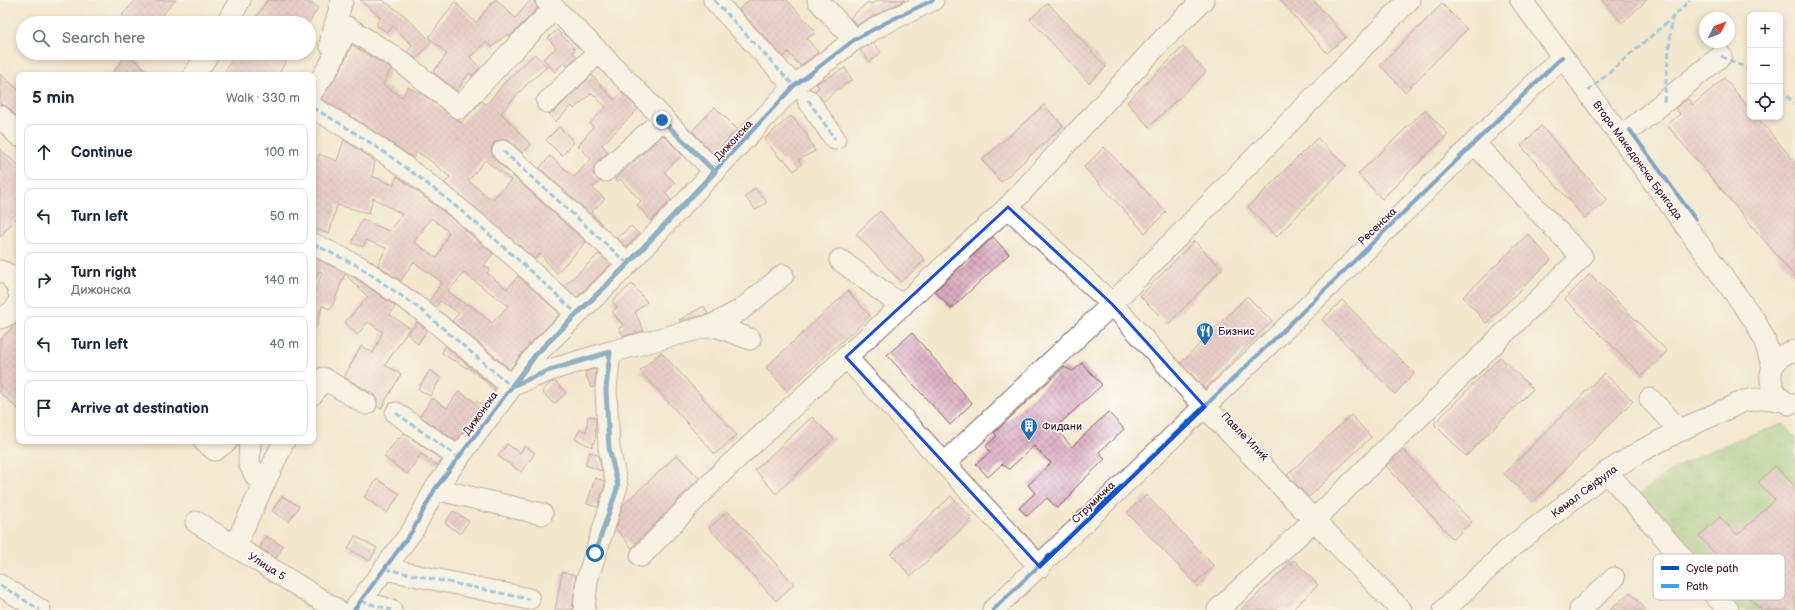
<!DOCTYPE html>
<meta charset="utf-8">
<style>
body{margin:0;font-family:"Balsamiq Sans",sans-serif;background:#f6f6f7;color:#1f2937}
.controls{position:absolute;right:12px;top:12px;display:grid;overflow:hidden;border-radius:8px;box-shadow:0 2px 6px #0003}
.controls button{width:36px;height:36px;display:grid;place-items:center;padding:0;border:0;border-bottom:1px solid #e0e1e3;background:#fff;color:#1f2937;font:20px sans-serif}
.compass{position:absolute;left:1699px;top:12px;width:36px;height:36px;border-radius:50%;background:#fff;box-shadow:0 2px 6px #0003;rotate:48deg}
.stop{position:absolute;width:12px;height:12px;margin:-9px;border:3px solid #1f6fb2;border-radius:50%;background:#fff}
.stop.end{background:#1f6fb2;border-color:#fff;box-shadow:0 1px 4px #0008}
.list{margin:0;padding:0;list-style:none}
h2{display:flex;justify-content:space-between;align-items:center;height:52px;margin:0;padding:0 16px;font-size:17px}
h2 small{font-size:13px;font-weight:400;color:#747a83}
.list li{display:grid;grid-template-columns:26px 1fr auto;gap:12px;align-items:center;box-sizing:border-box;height:56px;margin:0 8px 8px;padding:0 8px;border:1px solid #e0e1e3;border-radius:8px}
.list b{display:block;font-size:15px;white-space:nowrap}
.list p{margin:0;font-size:13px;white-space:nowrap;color:#747a83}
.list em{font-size:13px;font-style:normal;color:#747a83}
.icon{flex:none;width:22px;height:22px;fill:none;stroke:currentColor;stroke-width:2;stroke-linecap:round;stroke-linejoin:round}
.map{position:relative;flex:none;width:1795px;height:610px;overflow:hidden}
.search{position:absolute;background:#fff;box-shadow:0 2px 6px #0003;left:16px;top:16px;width:300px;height:44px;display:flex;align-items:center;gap:10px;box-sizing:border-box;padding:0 14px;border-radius:22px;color:#747a83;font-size:15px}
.panel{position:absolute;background:#fff;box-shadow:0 2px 6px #0003;left:16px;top:72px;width:300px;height:372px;border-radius:8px}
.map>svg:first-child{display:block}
</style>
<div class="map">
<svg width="1795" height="610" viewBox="0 0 1795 610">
<defs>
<pattern id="grass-tufts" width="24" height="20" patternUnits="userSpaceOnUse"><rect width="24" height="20" fill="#8dc477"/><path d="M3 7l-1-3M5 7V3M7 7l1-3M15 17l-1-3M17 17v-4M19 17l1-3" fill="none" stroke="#759f62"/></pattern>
<pattern id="building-cross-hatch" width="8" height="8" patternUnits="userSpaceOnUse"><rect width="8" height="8" fill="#daabc1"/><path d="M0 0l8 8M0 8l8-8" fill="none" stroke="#b38b9d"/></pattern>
</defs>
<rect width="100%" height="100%" fill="#fff"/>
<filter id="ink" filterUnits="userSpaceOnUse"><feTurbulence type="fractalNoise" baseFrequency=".025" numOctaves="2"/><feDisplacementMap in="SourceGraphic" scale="8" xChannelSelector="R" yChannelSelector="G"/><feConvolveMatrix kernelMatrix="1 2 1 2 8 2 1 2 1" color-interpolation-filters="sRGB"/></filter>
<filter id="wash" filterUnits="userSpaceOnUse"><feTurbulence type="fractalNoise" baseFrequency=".012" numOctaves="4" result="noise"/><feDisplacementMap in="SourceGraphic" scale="16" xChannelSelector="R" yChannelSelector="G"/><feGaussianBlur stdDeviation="0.9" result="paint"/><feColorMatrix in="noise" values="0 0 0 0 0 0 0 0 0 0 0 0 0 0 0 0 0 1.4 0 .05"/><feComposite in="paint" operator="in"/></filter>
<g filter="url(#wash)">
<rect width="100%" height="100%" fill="#f3e7ce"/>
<path fill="url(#grass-tufts)" stroke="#6c7251" d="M1784 424 1795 437V610H1734L1635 498C1647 489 1659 478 1672 470 1708 450 1745 436 1784 424Z"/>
<g id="blocks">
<path fill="url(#building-cross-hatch)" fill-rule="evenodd" d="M136 0H176L155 23H131L122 15Z
M267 0H305L318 8 309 23H253Z
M360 0H382L404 15 431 41 417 59 408 52 412 45 393 26 388 33 376 25 380 17Z
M494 0H497L515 18 531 0 534 1 538 8 510 36 507 34 492 47 486 42 470 57 480 68 472 76 469 73 457 91 433 72 447 54 429 37 455 2 476 23Z
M749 0H787L816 32 807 39 818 52 800 66 788 52 784 57 739 9Z
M879 0H905L857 25 850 18 868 2 871 4Z
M1280 0H1313L1346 37 1327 53Z
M1602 0H1647L1622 23Z
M1048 3 1106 67 1089 83 1030 19Z
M1442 4 1467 29 1405 92 1380 65Z
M557 30 575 49 572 52 577 57 567 66 564 62 555 72 543 59 556 48 548 38Z
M873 43 881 52 870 62 860 50Z
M352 45 391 69 383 85 402 97 408 87 428 98 461 123 482 101 486 105 505 82 535 54 547 67 527 84 501 113 531 145 523 153 511 142 506 139 500 140 494 143 491 148 492 154 495 160 586 242 557 273 540 254 535 259 445 183 450 177 428 159 417 152 413 158 356 119 321 99 340 71ZM485 160 511 180 492 200 468 181Z
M1183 47 1206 72 1149 127 1127 102Z
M236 53H291L278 75H223Z
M128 54 152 75H110Z
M845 68 852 80 836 90 824 101 815 91 819 87 816 84Z
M0 74 19 90V119L8 107 0 104Z
M592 75 614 100 622 93 638 109 602 145 608 152 597 162 594 168 593 174 600 181 593 188 605 199 591 212 602 224 540 168 550 156 574 177 591 159 578 146 593 127 590 123 606 107 592 93 574 109 572 106 555 122 549 114 555 111Z
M1724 78 1750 109V117H1757L1795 162V277L1667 125 1680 114 1675 108 1688 99 1693 105Z
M1044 105 1063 126 1001 182 982 160Z
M715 107 737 129 714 154 692 131Z
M1425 110 1448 134 1382 199 1358 174Z
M791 116 806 133 815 151 798 160 802 164 794 171 784 159 782 161 764 139Z
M1541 126 1608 200 1585 218 1521 146Z
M559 127 574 142 562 156 546 140Z
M663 135 682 155 664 172 675 183 665 193 671 200 651 221 637 205 641 201 620 179 617 182 615 179Z
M1317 138 1346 166 1276 237 1248 207Z
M344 140 375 161 372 176 393 185 397 176 444 212 493 254 484 265 490 269 487 273 507 289 518 276 560 314 529 344 510 369 452 321 459 313 440 301 436 307 429 301 442 282 413 262 401 281 378 265 386 248 366 240 363 247 352 243 362 219 389 231 402 214 373 198 369 213 337 205 329 234 313 228V161L317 162 319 154 337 161ZM431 218 449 232 437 258 414 242ZM464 273 508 306 492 323 468 303 466 305 448 291Z
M1104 147 1166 212 1145 233 1084 167Z
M0 149 19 166V215L0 237Z
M755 188 767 202 756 210 745 197Z
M880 211 925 260 901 282 856 234Z
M631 226 639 234 627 247 617 238Z
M1528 234 1551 260 1486 323 1463 297Z
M993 237 1009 254 951 309 935 291Z
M1194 241 1222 269 1168 324 1140 296Z
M599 254 610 265 577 297 564 286Z
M313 257 354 277 395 306 390 315 410 328 385 365 401 374 381 409 377 406V399L373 394 344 377 361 346 373 353 383 332 368 322 357 335 345 322 368 297 345 274 331 309 322 306 316 328H313V299L322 272 319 271 316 279H313Z
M1590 274 1667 351 1642 376 1565 299Z
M632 284 647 302 635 312 644 331 623 336 619 328 624 326 612 312 617 307 612 301Z
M848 291 870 316 787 391 766 367Z
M1247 296 1272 321 1205 389 1181 363Z
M1342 300 1414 373 1395 394 1322 320Z
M704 306 708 314 680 321 679 320Z
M19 322V410L0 393V340L13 326Z
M417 322 427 330 418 344 408 334Z
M912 333 972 403 950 425 887 355Z
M445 346 495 388 494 390 482 378 467 367 466 368 455 360 454 361 442 353Z
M661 352 737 435 715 454 640 371Z
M1500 357 1533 389 1466 456 1434 424Z
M1082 363 1102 385 1055 428 1072 447 1108 412 1124 429 1099 452 1105 459 1074 489 1071 496 1057 508 1047 498 1027 516 1019 508 1035 493 1028 485 1051 463 1034 446 1009 469 1002 464 988 477 976 464 990 452 986 446 997 436 994 433 1064 367 1073 371Z
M596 369 594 387 591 388 585 372Z
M430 370 441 378 430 396 418 389Z
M1604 373 1633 401 1533 502 1504 474Z
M556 382 566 393 554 404 542 392 550 383Z
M459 391 475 402 476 401 483 405 456 441 420 416 432 398 447 408Z
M1351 415 1371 437 1309 497 1287 475Z
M588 416 595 417 596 437 592 447 575 439 580 429 586 432Z
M812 417 834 439 776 494 755 470Z
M404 433 442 460 438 465 421 454 407 474 384 457 398 438 400 439Z
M507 444 520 453 525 446 535 453 521 472 498 456Z
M1403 450 1472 522 1453 539 1386 466Z
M590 452 598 455 602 471 585 465Z
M677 455 699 478 632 548 616 529 623 505Z
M1775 466 1795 486V610H1761L1722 569 1726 566 1699 536 1720 517 1737 535 1775 500 1758 482Z
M595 478 604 481 605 485 598 507 587 504Z
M377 479 400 494 387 513 364 497Z
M1146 495 1214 566 1195 583 1127 513Z
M282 496 299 506 289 522 272 511Z
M951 496 972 519 911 576 891 554Z
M453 511 469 521 460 534 445 523Z
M728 511 794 584 776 601 709 528Z
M266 536 283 546 276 558 260 548Z
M355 536 377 548 370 561 348 549Z
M1294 560 1318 585 1292 610H1241Z
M562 572 576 575 572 610H555Z
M1630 592 1646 610H1610Z"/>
</g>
</g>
<g filter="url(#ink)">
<use href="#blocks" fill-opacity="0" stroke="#856564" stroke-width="1"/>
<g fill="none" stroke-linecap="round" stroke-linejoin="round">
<g stroke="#856564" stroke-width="23">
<path id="minor" d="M546 0 599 52 715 172
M714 0 794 86
M818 0 854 40
M1521 0 1755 321 1764 339 1773 367
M227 23 240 0
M330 44 342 0
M194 75 209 53
M313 91 330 65 347 27 399 60 459 108 509 54 554 9
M808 100 835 139
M547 102 599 52
M313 108C411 162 496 238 577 314
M0 116 19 136
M1621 137 1721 56
M503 151 628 264
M605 171 662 120
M1008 207 1112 304 1205 407 1401 610
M313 244 360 267 420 309 511 386 550 370 610 352 713 325 741 310 783 275
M840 260 902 306
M0 271C10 273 17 283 19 293
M0 318C10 315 17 310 19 300
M713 325 750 339
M846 357 1040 567
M313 394 323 378 366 404
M1650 399 1680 431
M1789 404C1763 392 1765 356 1795 351
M396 413 459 458
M204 441 215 450 227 441
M250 441 249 463 256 477
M945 463 1112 304 1409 0
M1607 472 1728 610
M435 489 542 514
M196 522 337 610
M238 548 240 535 284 441
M641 556 721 473 1008 207 1165 37 1203 0
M385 569 529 599
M0 585 40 610
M361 601 391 610
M354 610 413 530 435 489 537 353 622 270 794 86 854 40 887 22 933 0
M584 610 587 580 617 486 609 448 606 389 610 352
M993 610 1293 321 1562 57
M1218 610 1313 521 1582 257 1474 143
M1444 610 1510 548 1607 472 1641 451 1687 427 1744 401 1765 398 1783 401
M1580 610 1614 578"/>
</g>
<use href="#minor" stroke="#fff" stroke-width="21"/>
<path stroke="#40a2eb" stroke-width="3" stroke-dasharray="6 3" stroke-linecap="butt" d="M714 0 794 86
M1721 56 1750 70
M1780 90 1795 103
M1588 91 1672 18 1690 0
M808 100 835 139
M1664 102 1672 18
M313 108C411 162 496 238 577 314
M503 151 628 264
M313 244 360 267 420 309 511 386
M396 413 459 458
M385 569 529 599
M0 585 40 610
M361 601 391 610"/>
<g stroke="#fff" stroke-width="6">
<path id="cycleway" d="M1630 130 1696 220
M354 610 413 530 435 489 537 353 622 270 794 86 854 40 887 22 933 0
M993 610 1293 321 1562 57"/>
</g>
<use href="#cycleway" stroke="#0057b8" stroke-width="4"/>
</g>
</g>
<g fill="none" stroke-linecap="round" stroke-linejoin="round" filter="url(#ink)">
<path stroke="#1f6fb2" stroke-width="5" d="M595 553 618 486 609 448 606 389 610 352 550 370 512 386 537 353 622 270 715 172 662 120"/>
</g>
<path d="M0 0H1795V610H0ZM1008 207 1112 304 1205 407 1040 567 846 357Z" fill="#f3e7ce" fill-opacity=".55" fill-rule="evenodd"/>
<path fill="none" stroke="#1d4ed8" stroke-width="3" stroke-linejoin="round" d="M1008 207 1112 304 1205 407 1040 567 846 357Z"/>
<defs>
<g id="restaurant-pin" transform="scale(0.9)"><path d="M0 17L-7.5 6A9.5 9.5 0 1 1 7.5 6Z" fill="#1f6fb2" stroke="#fff"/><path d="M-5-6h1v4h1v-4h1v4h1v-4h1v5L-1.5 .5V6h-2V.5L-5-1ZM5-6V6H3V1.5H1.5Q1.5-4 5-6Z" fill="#fff"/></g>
<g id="building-pin" transform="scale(0.9)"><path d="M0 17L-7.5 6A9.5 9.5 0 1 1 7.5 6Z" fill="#1f6fb2" stroke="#fff"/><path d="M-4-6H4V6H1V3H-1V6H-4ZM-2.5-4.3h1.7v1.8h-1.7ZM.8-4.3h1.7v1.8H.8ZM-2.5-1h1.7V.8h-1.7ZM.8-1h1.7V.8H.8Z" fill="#fff"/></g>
</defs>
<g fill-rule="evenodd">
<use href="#restaurant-pin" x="1205" y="331"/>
<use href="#building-pin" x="1029" y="426"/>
</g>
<g text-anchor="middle" stroke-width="3" stroke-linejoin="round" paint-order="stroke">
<g font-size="11" fill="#4a1f2b" stroke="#fff">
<text transform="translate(733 140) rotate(-47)" y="4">Дижонска</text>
<text transform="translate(1638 160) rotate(54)" y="4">Втора Македонска Бригада</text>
<text transform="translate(1377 226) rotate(-44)" y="4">Ресенска</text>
<text transform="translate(480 413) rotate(-54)" y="4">Дижонска</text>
<text transform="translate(1245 436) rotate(46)" y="4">Павле Илиќ</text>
<text transform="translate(1584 491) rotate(-37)" y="4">Кемал Сејфула</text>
<text transform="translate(1093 502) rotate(-44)" y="4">Струмичка</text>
<text transform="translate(267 566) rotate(32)" y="4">Улица 5</text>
</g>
<g font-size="11" fill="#4a1f2b" stroke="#fff" text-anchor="start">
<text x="1218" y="335">Бизнис</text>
<text x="1042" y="430">Фидани</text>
</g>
</g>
<rect x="1653" y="554" width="132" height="46" rx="6" fill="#fff" stroke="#c9bcbf" stroke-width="1"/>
<rect x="1661" y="566" width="18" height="4" fill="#0057b8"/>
<rect x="1661" y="584" width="18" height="4" fill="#40a2eb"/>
<g font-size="11" fill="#4a1f2b">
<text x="1686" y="572">Cycle path</text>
<text x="1686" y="590">Path</text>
</g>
</svg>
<div class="controls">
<button>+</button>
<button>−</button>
<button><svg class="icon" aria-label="locate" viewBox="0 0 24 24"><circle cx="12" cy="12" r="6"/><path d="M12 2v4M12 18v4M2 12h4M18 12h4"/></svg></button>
</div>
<svg class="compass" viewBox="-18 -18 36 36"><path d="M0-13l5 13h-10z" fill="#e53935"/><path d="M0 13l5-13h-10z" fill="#747a83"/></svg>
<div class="stop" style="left:595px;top:553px"></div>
<div class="stop end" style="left:662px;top:120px"></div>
<div class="search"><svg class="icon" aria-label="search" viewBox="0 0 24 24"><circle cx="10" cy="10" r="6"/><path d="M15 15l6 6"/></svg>Search here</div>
<section class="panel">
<h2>5 min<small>Walk · 330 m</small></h2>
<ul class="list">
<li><svg class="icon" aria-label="ahead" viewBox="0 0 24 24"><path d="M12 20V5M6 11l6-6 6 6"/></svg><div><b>Continue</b></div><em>100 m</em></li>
<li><svg class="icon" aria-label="left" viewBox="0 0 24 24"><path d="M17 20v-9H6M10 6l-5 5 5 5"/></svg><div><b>Turn left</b></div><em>50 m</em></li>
<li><svg class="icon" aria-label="right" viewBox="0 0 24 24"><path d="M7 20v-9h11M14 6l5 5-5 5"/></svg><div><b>Turn right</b><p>Дижонска</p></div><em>140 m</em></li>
<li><svg class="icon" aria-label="left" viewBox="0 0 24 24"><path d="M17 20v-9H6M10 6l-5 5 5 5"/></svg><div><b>Turn left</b></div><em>40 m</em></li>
<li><svg class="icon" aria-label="arrive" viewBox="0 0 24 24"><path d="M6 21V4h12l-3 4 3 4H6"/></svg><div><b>Arrive at destination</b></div></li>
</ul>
</section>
</div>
